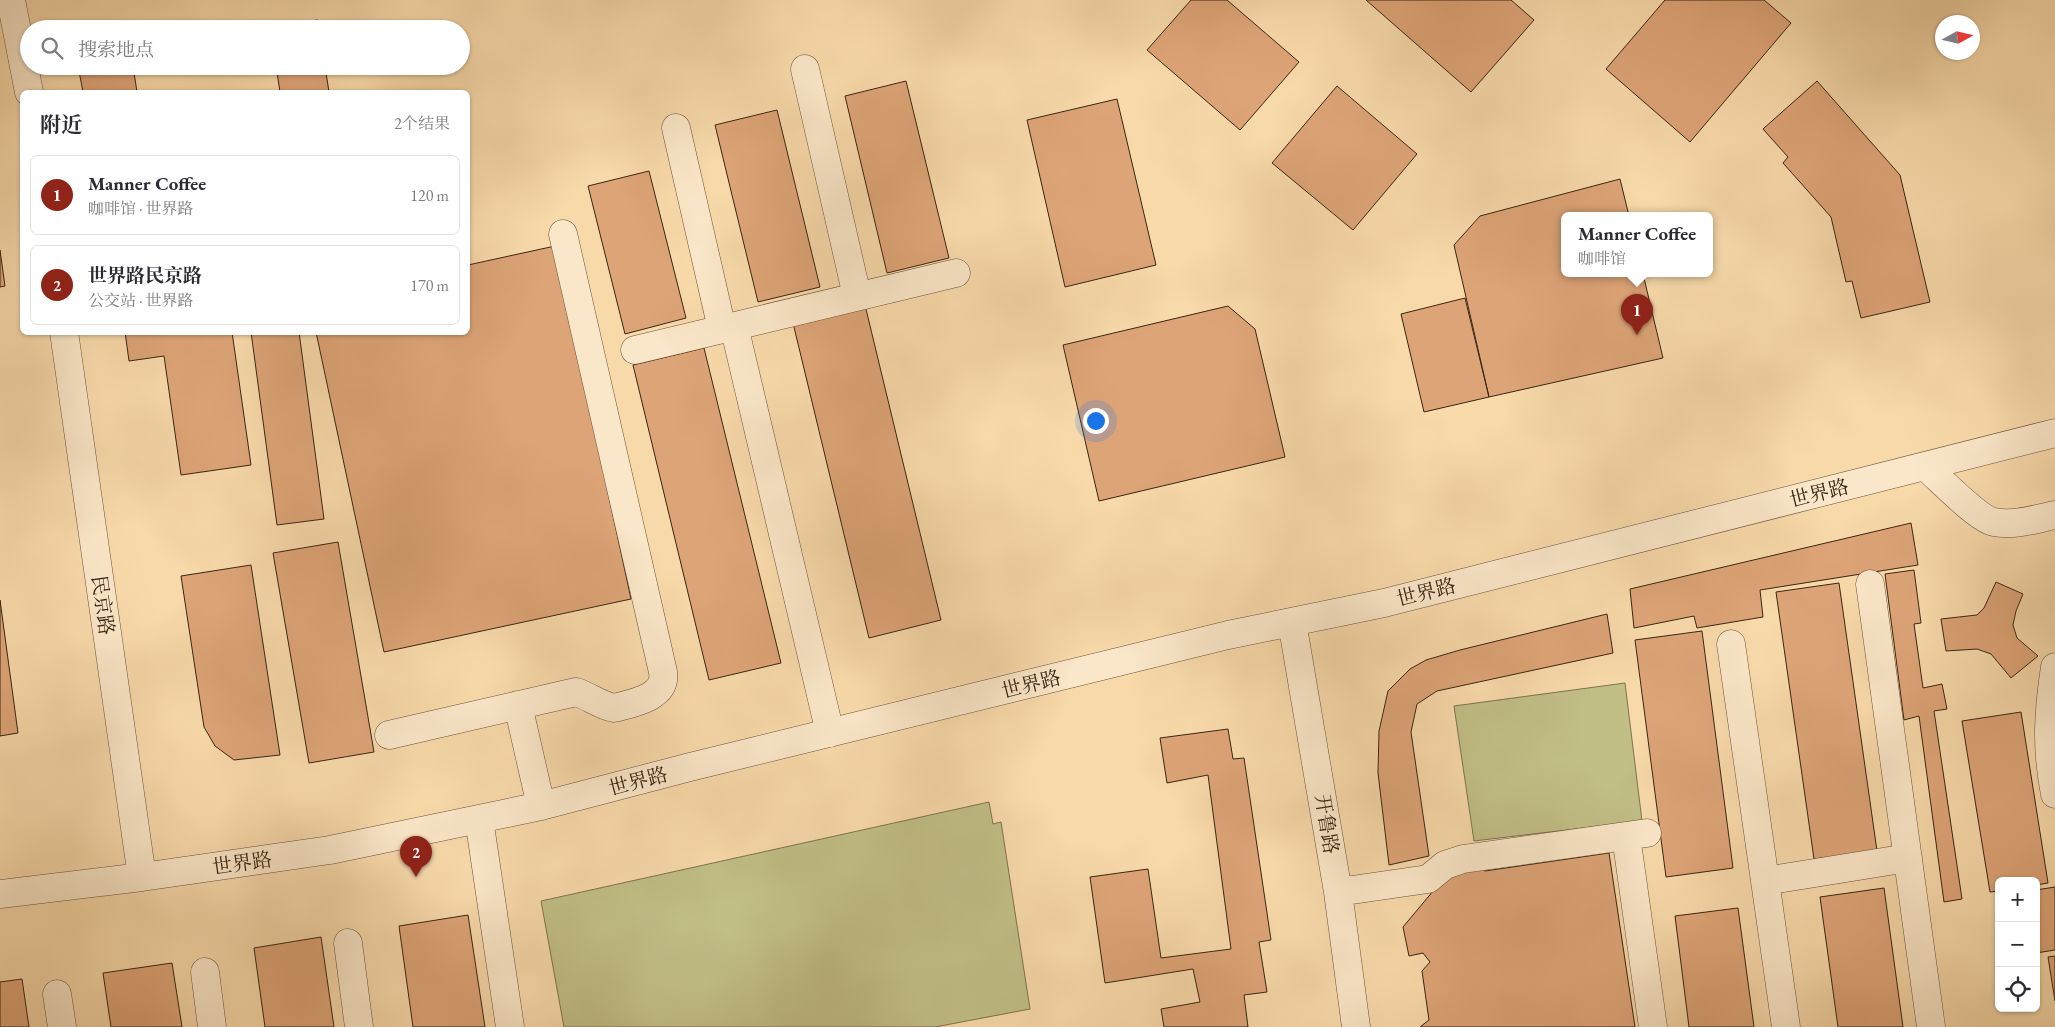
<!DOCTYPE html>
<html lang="zh">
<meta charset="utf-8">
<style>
body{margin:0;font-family:"EB Garamond","Noto Serif SC",serif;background:#f2f2f3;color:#2b2b33}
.controls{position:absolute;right:15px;bottom:15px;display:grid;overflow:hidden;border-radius:8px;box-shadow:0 1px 4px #0004}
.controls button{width:45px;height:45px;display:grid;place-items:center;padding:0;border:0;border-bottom:1px solid #e1e1e2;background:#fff;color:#2b2b33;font:25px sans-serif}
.compass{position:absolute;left:1935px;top:15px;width:45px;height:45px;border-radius:50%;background:#fff;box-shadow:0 1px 4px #0004;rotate:82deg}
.you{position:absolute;left:1095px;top:420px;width:18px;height:18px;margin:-12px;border:4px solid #fff;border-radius:50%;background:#1a73e8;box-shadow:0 0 0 8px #1a73e833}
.badge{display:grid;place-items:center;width:32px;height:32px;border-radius:50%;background:#8f2418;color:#fff;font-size:16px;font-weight:700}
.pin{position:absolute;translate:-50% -41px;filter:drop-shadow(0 1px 2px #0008)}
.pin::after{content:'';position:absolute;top:26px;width:18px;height:15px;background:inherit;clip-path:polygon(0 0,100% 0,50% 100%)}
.popup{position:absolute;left:1561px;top:212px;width:152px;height:65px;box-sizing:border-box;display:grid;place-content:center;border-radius:8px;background:#fff;filter:drop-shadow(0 1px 4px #0005);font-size:16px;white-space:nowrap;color:#7c7c81}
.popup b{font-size:19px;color:#2b2b33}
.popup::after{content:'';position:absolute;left:50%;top:100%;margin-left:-10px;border:10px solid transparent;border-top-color:#fff}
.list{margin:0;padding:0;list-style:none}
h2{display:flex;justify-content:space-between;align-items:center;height:65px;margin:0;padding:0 20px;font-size:21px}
h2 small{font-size:16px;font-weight:400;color:#7c7c81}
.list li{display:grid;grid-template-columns:32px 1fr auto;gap:15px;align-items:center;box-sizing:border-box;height:80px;margin:0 10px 10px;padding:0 10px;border:1px solid #e1e1e2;border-radius:8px}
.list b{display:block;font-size:19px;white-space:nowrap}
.list p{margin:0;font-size:16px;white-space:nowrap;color:#7c7c81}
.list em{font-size:16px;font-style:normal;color:#7c7c81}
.icon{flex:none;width:28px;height:28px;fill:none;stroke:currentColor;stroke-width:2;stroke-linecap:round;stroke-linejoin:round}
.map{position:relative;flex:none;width:2055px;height:1027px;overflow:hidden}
.search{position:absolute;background:#fff;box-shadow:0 1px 4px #0004;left:20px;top:20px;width:450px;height:55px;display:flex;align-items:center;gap:12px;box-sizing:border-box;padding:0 18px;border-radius:28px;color:#7c7c81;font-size:19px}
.panel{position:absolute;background:#fff;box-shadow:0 1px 4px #0004;left:20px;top:90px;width:450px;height:245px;border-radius:8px}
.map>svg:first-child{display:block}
</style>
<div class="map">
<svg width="2055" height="1027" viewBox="0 0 2055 1027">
<rect width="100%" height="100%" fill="#f8d9aa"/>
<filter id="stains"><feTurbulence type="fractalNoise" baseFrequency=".004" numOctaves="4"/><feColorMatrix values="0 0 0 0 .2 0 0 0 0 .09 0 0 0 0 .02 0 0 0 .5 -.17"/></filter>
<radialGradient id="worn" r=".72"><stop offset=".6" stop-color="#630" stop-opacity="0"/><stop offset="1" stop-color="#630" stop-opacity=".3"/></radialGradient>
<path fill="#c1be86" stroke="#7e724c" d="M1625 683 1642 821 1474 841 1454 706Z
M989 802 993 824 1001 822 1030 1009 935 1027H564L541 901Z"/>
<path fill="#dda477" stroke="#3a2513" d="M1191 0H1227L1299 62 1240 130 1147 50Z
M1366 0H1511L1534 20 1471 92Z
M1665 0H1764L1791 23 1690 142 1606 69Z
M318 20 320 29H271V26Z
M78 66H133L137 92H83Z
M276 66H325L329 92H280Z
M906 81 949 258 887 273 845 96Z
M1817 81 1900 175 1930 302 1861 318 1852 281 1846 282 1831 217 1783 163 1788 157 1763 129Z
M1337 86 1417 154 1353 230 1272 163Z
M1117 99 1156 265 1065 287 1027 120Z
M777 110 820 287 758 302 715 125Z
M649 171 686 318 625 334 588 186Z
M1620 179 1629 216H1564V274H1643L1663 358 1489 397 1454 245 1480 216Z
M555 246 631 599 384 652 316 332H468V265Z
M0 250 5 286 0 287Z
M1465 298 1489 397 1424 412 1401 314Z
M865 305 941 620 869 638 793 323Z
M1228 306 1255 329 1285 457 1099 501 1063 345Z
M125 332H232L251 465 181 475 164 356 129 361Z
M251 332H299L324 519 277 525Z
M704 348 781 663 709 680 633 365Z
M1911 523 1918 565 1760 590 1763 617 1697 628 1694 616 1634 628 1630 589Z
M338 542 374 752 309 763 273 553Z
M251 565 280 755 234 760 215 746 204 727 181 576Z
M1914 570 1921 623 1914 624 1923 688 1942 684 1947 709 1934 711 1962 899 1944 902 1919 716 1904 720 1885 574Z
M1996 582 2023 594 2016 611 2013 625 2017 638 2038 656 2011 678 1991 654 1977 649 1946 651 1941 619 1977 615 1984 608Z
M1839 583 1877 851 1814 859 1776 592Z
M0 600 18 733 0 736Z
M1607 614 1613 653 1437 691 1417 704 1411 732 1429 856 1389 865 1378 773 1379 731 1388 691 1410 669 1426 660 1460 650Z
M1702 631 1733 868 1666 877 1635 640Z
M2021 712 2048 883 2036 885V881H1999V891L1990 892 1962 721Z
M1228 729 1233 759 1244 758 1271 940 1259 942 1267 992 1244 995 1248 1027H1164L1161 1009 1200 1002 1193 969 1105 983 1090 877 1148 869 1161 958 1231 949 1208 775 1167 783 1160 738Z
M1609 853 1635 1027H1420L1429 1020 1422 971 1430 962 1423 953 1409 956 1403 927 1454 866 1476 863 1485 871Z
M2055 887V950L2036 953V890Z
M1884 888 1903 1027H1838L1820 897Z
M1738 908 1754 1027H1689L1675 916Z
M468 915 485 1027H413L399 926Z
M321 937 334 1027H265L254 948Z
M2055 956V1001L2048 957Z
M172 963 182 1027H111L103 973Z
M22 979 29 1027H0V982Z"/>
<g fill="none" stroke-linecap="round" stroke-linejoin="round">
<g stroke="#6a5239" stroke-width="29">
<path id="minor" d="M11 0 29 92
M805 69 857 296
M676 128 722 329
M734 326 830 733
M64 332 142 877
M635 350 956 273
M1926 467C1940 479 1978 519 1994 522 2014 526 2036 519 2055 515
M1870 584 1931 1027
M1292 622 1338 892 1356 1027
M1731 644 1786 1027
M2055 667C2048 713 2046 748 2055 794
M518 705 541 806
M389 735 576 692C589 696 601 706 614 708 634 703 667 697 663 672L563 234
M479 819 510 1027
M1626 836 1653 1027
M1765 881 1908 858
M1338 892 1428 879 1445 865 1463 859 1647 833
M0 894 142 877 330 850 541 806 690 767 1228 635 1384 603 2055 433
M348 943 359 1027
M205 972 212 1027
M57 994 62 1027"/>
</g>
<use href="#minor" stroke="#fae6c8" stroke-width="28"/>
</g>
<g text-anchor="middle" stroke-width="4" stroke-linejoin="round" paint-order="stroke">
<g font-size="20" fill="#3a2513" stroke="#fae6c8">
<text transform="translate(1819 493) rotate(-14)" y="7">世界路</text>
<text transform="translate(1426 592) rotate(-14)" y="7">世界路</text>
<text transform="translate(103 605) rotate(82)" y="7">民京路</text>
<text transform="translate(1031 684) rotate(-14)" y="7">世界路</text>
<text transform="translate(638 781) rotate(-15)" y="7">世界路</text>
<text transform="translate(1327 824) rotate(81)" y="7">开鲁路</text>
<text transform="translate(242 863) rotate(-8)" y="7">世界路</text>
</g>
</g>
<rect width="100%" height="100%" filter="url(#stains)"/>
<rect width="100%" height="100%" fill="url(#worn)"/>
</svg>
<div class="controls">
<button>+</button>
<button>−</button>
<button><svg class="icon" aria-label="locate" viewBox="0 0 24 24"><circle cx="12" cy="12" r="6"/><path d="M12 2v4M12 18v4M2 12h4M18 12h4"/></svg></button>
</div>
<svg class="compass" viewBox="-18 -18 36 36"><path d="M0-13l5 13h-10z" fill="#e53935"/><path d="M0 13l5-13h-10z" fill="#7c7c81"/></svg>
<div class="you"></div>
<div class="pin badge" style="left:1637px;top:335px">1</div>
<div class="popup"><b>Manner Coffee</b>咖啡馆</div>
<div class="pin badge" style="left:416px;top:877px">2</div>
<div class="search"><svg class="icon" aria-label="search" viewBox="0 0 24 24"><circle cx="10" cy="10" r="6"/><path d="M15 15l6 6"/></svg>搜索地点</div>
<section class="panel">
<h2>附近<small>2个结果</small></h2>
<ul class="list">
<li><span class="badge">1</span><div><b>Manner Coffee</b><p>咖啡馆 · 世界路</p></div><em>120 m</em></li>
<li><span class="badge">2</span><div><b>世界路民京路</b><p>公交站 · 世界路</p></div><em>170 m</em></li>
</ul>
</section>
</div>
